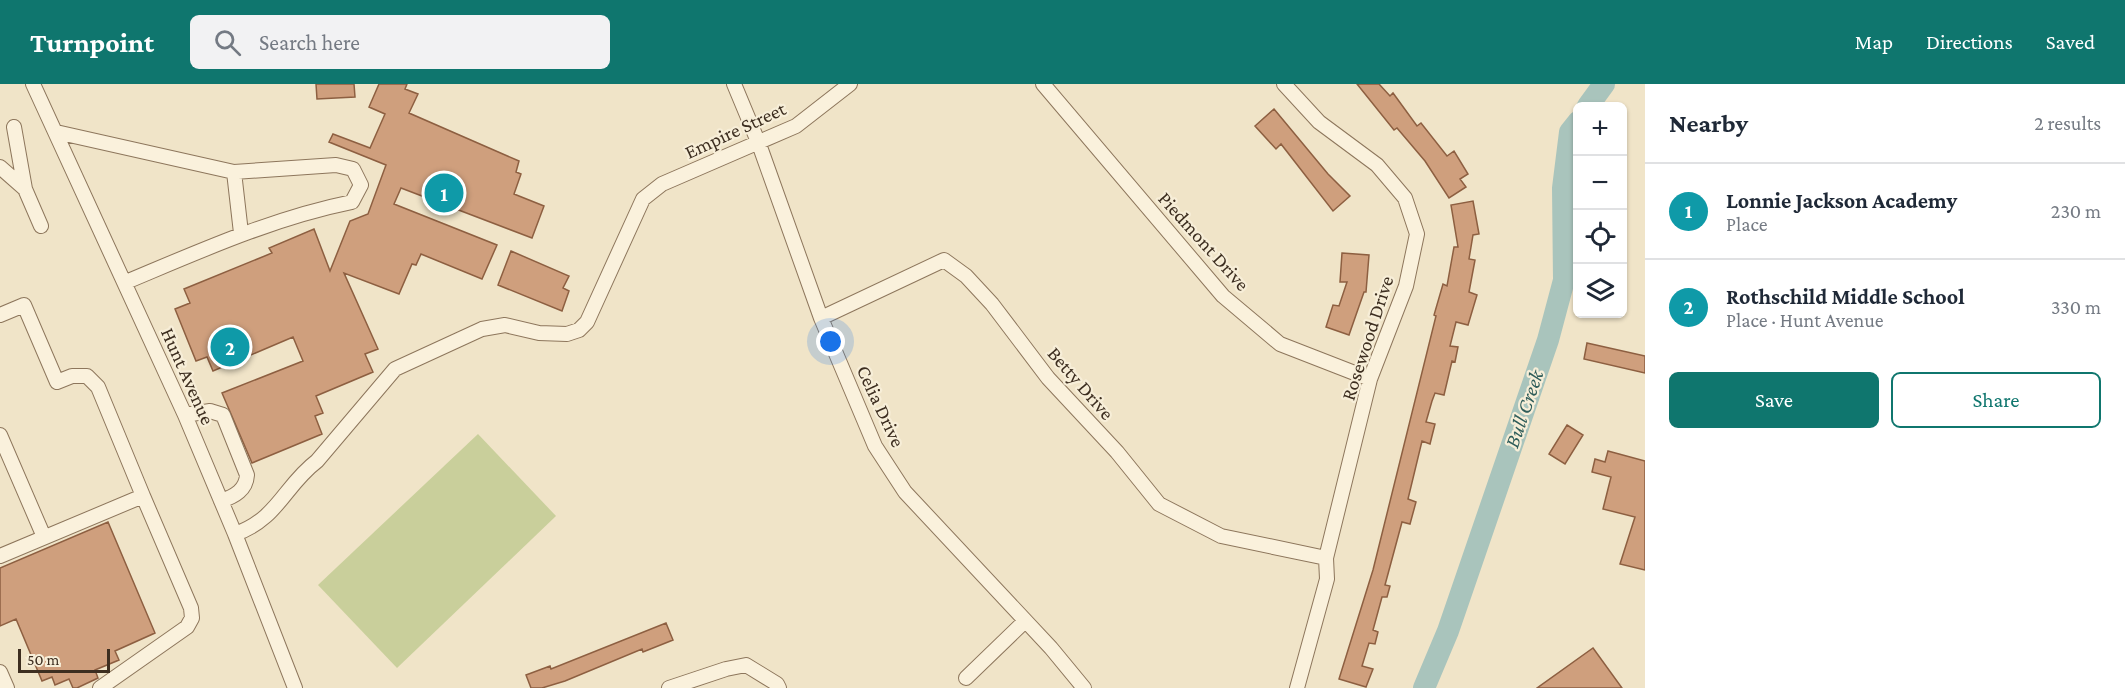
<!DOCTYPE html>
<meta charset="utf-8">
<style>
body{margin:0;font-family:"Crimson Pro",serif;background:#f2f2f3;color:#1f2937}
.controls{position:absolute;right:18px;top:18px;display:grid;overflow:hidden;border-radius:9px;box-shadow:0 2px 4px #0004}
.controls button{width:54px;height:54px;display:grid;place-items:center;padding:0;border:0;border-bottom:2px solid #e0e1e3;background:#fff;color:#1f2937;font:30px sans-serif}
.scale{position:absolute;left:18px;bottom:15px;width:92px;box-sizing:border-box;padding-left:6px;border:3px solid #3d2e20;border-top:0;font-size:16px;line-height:21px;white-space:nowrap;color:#3d2e20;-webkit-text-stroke:4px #f7eed8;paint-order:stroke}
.you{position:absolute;left:831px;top:258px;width:21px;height:21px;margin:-15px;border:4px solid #fff;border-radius:50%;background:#1a73e8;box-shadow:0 0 0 9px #1a73e833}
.badge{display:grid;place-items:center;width:39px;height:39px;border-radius:50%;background:#0f766e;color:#fff;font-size:20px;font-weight:700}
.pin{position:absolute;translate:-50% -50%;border:3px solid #fff;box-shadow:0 2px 6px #0006}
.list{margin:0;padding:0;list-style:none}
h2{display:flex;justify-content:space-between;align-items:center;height:78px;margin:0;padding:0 24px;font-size:26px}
h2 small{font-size:20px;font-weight:400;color:#747a83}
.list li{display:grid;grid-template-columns:39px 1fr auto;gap:18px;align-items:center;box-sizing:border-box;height:96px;padding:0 24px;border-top:2px solid #e0e1e3}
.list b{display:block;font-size:22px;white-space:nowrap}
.list p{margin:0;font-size:20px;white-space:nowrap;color:#747a83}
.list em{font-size:20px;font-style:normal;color:#747a83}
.actions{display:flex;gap:12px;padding:18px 24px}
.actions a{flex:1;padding:14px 0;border:2px solid #0f766e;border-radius:9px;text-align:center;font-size:21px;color:#0f766e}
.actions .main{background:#0f766e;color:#fff}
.icon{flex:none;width:33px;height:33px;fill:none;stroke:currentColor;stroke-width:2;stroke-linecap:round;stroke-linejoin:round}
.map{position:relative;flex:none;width:1645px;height:604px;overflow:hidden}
header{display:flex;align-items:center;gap:36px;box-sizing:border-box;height:84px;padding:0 30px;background:#0f766e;color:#fff}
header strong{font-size:28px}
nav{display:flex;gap:33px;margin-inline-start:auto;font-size:21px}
.search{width:420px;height:54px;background:#f2f2f3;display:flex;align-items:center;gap:15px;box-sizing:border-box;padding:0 21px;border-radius:9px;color:#747a83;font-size:22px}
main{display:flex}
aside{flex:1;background:#fff}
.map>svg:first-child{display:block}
</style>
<header>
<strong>Turnpoint</strong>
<div class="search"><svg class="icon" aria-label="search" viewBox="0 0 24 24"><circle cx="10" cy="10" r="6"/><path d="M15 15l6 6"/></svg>Search here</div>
<nav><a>Map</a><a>Directions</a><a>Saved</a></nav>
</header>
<main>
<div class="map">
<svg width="1645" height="604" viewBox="0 0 1645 604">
<rect width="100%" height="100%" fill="#f0e4c8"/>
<path fill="#c9cf9b" d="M478 350 556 432 397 584 318 501Z"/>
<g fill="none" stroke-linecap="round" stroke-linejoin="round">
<path stroke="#a9c4bc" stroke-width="22" d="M1588 22 1604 0
M1424 604 1448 547 1548 256 1564 196 1563 104 1570 48 1578 38"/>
</g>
<path fill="#cf9f7d" stroke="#8d5f41" stroke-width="1.5" d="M316 0H354L355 13 317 15Z
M379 0H407L405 5 418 10 409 29 519 77 516 88 521 90 514 110 544 122 532 154 401 104 394 120 497 161 482 195 421 170 416 181 412 180 399 210 344 189 378 265 365 270 373 288 316 312 323 329 315 332 322 350 252 379 222 309 303 277 293 253 213 287 207 273 196 277 175 225 190 219 184 205 272 169 269 164 314 145 330 187 350 137 368 130 386 81 329 58 333 50 370 64 385 30 369 23Z
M1357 0H1379L1390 12 1393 9 1417 42 1421 39 1447 72 1454 67 1468 90 1460 95 1466 103 1449 114 1425 77 1397 44 1394 46Z
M1274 25 1328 90 1350 112 1333 127 1281 60 1276 65 1255 42Z
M1473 117 1479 150 1473 151 1469 175 1475 176 1469 208 1477 211 1468 241 1456 238 1450 262 1458 263 1455 278 1452 277 1444 311 1435 309 1432 317 1426 338 1435 340 1430 360 1422 357 1408 415 1416 418 1410 440 1402 438 1385 501 1390 502 1387 513H1382L1373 546 1378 548 1375 560 1369 559 1362 582 1373 585 1366 603 1339 595 1373 486 1436 232 1434 231 1443 200 1447 202 1454 163H1458L1451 121Z
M511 167 569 192 563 204 569 207 562 227 498 201Z
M1342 169 1369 171 1366 208H1364L1349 251 1326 243 1333 221 1339 222 1347 198H1340Z
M1587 259 1645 272V289L1584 275Z
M1567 341 1583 351 1565 380 1549 370Z
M1608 367 1645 377V486L1620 480 1635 433 1603 425 1611 393 1592 388 1595 375 1605 378Z
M108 438 155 549 115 567 119 576 95 586 98 594 77 604H73L69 595 55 601 52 593 42 597 16 535 0 542V484Z
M666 539 673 556 643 568 642 565 565 597 542 604H531L526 591 550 582 551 585Z
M1593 564 1622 604H1537Z"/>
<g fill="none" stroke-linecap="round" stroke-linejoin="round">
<g stroke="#8d765c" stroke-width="16">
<path id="minor" d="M33 0 185 331 235 450 295 604
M734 0 759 60 821 234 875 362 905 408 1051 564 1084 604
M1043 0 1223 212 1280 260 1370 295
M1284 0 1319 38 1377 81 1405 114 1417 150 1406 202 1370 295 1326 474 1327 495 1297 604
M14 43 25 105
M56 48 234 88 336 81 353 85 361 101 352 118C273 134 200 167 126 198
M0 83 25 105 41 142
M234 88 241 149
M0 231 24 221 57 298 72 292H87L98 303 143 412 0 472
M821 234 944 176 966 192 992 220 1048 294 1117 368 1159 420 1221 452 1326 474
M185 331 210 327 223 331 247 391C246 406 235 412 221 417
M0 351 44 453
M235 450C278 435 284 402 317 377L395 285 482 245 505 241 539 249 567 250 579 246 587 238 643 115 662 100 796 42 850 0
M0 588 7 604
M966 594 1025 537
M100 604 187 543 192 534 191 524 143 412
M669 604 726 585 746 581 777 600 779 604"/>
</g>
<use href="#minor" stroke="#faf1dc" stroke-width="14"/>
</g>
<g text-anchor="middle" stroke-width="4.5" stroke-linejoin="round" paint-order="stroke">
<g font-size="20" fill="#3d2e20" stroke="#f7eed8">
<text transform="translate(735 46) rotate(-25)" y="7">Empire Street</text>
<text transform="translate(1204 157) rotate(48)" y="7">Piedmont Drive</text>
<text transform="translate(1367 254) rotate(-72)" y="7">Rosewood Drive</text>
<text transform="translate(188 292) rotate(66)" y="7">Hunt Avenue</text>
<text transform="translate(1081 299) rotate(49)" y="7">Betty Drive</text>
<text transform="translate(881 322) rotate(65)" y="7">Celia Drive</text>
</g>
<g font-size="21" font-style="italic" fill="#2f5d5a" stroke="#f7eed8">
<text transform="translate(1524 325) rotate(-71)" y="7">Bull Creek</text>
</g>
</g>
</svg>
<div class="controls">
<button>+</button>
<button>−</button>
<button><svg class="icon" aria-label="locate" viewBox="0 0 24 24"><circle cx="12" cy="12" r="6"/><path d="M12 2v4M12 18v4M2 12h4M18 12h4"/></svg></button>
<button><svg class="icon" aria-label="layers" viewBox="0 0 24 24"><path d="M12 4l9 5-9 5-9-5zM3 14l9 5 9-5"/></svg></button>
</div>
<div class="scale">50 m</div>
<div class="you"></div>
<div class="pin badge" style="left:444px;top:109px;background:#0f9aa8">1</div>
<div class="pin badge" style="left:230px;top:263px;background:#0f9aa8">2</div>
</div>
<aside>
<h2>Nearby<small>2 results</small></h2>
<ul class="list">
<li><span class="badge" style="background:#0f9aa8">1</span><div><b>Lonnie Jackson Academy</b><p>Place</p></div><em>230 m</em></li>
<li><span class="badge" style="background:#0f9aa8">2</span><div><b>Rothschild Middle School</b><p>Place · Hunt Avenue</p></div><em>330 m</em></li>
</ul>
<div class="actions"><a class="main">Save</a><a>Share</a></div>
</aside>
</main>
